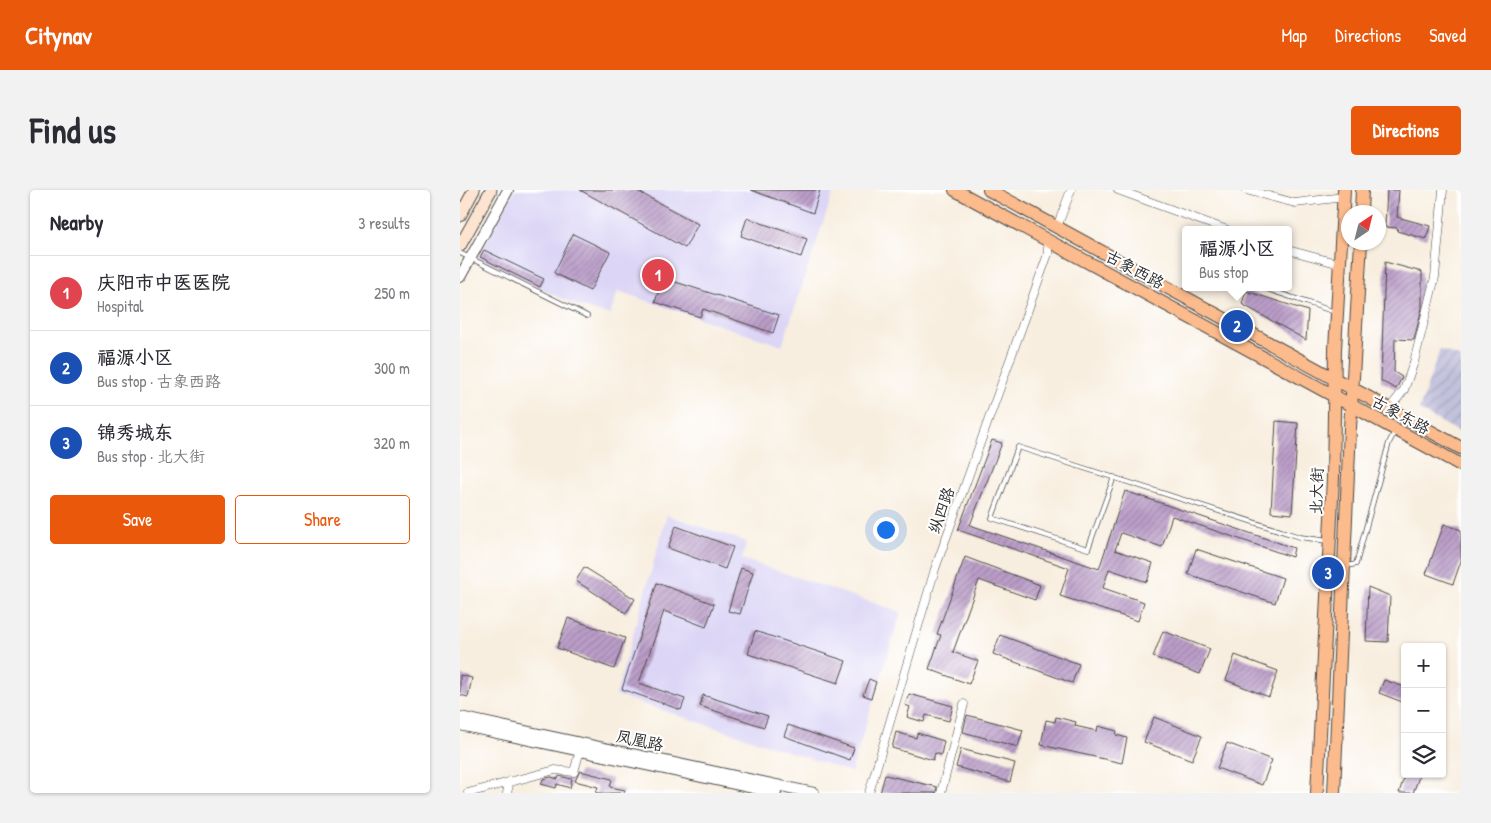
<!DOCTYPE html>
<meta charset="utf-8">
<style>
body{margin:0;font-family:"Patrick Hand","LXGW WenKai TC",sans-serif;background:#f2f2f3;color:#2b2b33}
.controls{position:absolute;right:15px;bottom:15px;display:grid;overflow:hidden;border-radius:5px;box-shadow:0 1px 4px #0004}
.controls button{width:45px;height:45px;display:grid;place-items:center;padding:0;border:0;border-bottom:1px solid #e1e1e2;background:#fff;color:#2b2b33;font:25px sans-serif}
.compass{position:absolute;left:881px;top:15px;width:45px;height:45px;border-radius:50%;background:#fff;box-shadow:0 1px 4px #0004;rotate:35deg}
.you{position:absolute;left:425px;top:339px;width:18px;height:18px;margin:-12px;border:4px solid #fff;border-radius:50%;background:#1a73e8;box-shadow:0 0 0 8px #1a73e833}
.badge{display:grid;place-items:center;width:32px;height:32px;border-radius:50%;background:#ea580c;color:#fff;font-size:16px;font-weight:700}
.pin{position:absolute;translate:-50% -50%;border:2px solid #fff;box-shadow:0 1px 5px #0006}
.popup{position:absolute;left:722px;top:36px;width:110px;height:65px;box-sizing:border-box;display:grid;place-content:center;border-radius:5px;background:#fff;filter:drop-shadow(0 1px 4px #0005);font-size:16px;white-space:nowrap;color:#7c7c81}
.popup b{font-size:19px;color:#2b2b33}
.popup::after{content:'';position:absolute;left:50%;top:100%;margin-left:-10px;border:10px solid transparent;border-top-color:#fff}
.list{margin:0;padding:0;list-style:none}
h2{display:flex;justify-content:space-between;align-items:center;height:65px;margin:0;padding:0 20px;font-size:21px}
h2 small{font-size:16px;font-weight:400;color:#7c7c81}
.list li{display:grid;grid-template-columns:32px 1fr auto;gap:15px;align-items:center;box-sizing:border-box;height:75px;padding:0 20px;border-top:1px solid #e1e1e2}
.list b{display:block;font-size:19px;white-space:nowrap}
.list p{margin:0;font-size:16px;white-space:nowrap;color:#7c7c81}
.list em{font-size:16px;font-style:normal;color:#7c7c81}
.actions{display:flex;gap:10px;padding:15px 20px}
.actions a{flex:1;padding:11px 0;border:1px solid #ea580c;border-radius:5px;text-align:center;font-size:18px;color:#ea580c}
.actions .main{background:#ea580c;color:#fff}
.icon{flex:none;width:28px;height:28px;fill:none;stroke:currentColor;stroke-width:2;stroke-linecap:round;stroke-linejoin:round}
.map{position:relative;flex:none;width:1001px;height:603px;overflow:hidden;border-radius:5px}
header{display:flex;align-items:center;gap:30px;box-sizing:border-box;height:70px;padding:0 25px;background:#ea580c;color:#fff}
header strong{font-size:24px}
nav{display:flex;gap:28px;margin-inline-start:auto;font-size:18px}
.intro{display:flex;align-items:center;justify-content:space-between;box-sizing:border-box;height:120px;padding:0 30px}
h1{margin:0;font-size:35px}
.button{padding:12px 22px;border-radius:5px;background:#ea580c;color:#fff;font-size:18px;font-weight:700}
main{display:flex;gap:30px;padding:0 30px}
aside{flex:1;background:#fff;border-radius:5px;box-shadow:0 1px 4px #0004}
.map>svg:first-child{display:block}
</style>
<header>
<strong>Citynav</strong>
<nav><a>Map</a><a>Directions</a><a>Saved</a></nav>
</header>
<div class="intro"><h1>Find us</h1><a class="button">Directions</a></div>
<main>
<aside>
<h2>Nearby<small>3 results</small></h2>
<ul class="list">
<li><span class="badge" style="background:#e0444e">1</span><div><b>庆阳市中医医院</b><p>Hospital</p></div><em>250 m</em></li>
<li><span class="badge" style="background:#1a4fb4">2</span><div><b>福源小区</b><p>Bus stop · 古象西路</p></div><em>300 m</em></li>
<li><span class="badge" style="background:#1a4fb4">3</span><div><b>锦秀城东</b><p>Bus stop · 北大街</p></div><em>320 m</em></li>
</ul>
<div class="actions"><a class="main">Save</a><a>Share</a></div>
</aside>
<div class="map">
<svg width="1001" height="603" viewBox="0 0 1001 603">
<defs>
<pattern id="industrial-furrows" width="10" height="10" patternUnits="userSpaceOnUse" patternTransform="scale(1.25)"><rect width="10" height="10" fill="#c2c1dc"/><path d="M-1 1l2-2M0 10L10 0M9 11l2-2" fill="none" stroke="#a7a6bd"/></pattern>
<pattern id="building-hatch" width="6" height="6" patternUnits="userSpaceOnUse" patternTransform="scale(1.25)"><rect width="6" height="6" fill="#bb9ec9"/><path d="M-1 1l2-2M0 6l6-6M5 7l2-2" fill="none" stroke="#9881a3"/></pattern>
</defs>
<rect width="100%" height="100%" fill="#fff"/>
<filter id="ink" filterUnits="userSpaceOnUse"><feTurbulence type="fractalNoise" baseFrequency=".02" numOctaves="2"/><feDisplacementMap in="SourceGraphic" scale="10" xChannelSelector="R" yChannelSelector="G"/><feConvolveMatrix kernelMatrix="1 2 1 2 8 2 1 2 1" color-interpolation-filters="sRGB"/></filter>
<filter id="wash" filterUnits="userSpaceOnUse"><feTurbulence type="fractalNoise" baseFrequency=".0096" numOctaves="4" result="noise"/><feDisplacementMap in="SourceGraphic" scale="20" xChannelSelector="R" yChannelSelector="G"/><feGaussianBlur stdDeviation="1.12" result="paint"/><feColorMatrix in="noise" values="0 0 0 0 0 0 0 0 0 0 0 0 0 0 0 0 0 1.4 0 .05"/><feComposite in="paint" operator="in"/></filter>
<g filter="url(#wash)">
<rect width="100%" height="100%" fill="#f8eedf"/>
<path fill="#dcd5f6" d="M55 0H374L322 156 158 101 150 125 118 116 17 69Z
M207 325 287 352 282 369 441 422 391 582 156 505Z"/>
<path fill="url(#industrial-furrows)" d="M980 159 1001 168V243L959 220Z"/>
<g id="blocks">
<path fill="url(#building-hatch)" d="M120 0H175L238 34 225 58Z
M291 0H360L353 23Z
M927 0H939L937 27 970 36 966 49 937 41 938 38 925 37Z
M287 28 347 49 341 67 281 46Z
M113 44 150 62 130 101 94 83Z
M24 60 84 89 80 97 20 67Z
M925 72 962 82V118L954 150 935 149 934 182 942 187 936 199 921 191Z
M203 88 319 125 313 143 243 119 240 127 195 112Z
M786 101 848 121 846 150 782 114Z
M816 231 838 233 832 324 811 322Z
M532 250 542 253 510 335 639 379 665 301 834 358 832 367 712 326 702 357 661 343 655 360 693 373 687 392 649 379 643 398 684 412 678 431 600 406 609 378 498 340Z
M984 334 1001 340V371L993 394 966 384Z
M216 336 273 357 265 379 208 358Z
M736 359 823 388 815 413 728 384Z
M505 367 580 395 575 410 519 390 493 462 518 471 509 494 469 479 481 445 477 444Z
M124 377 175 409 166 423 116 391Z
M281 378 293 382 280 424 268 421Z
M197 393 254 414 246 437 204 421 179 493 225 509 221 520 162 499Z
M908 397 930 406 928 452 906 451Z
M108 428 165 448 154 479 97 458Z
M295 441 386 471 378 493 288 464Z
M703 441 750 459 740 484 693 467Z
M540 445 619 474 612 493 533 464Z
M775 465 818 481 809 507 766 490Z
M0 485 12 488 8 507 0 505Z
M409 489 416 492 411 508 403 505Z
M924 490 945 497V513L919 503Z
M449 504 493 516 489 531 466 525 464 532 447 527 450 517 445 515Z
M243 505 308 526 304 537 240 516Z
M507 525 563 540 558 557 503 542Z
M596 527 616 532 615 536 637 541 638 536 657 541 656 545 667 548 662 573 581 555 586 530 595 532Z
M694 527 742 546 732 570 684 552Z
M328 535 394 558 390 570 324 546Z
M436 542 456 548 457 543 484 551 481 565 475 563 473 570 432 558Z
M767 553 812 570 802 595 757 578Z
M501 559 555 573 550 592 496 577Z
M120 581 152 589 150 597 165 600 164 603H136L138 597 115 591Z
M945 584H960L953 603H939Z
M425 585 477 597 476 603H420Z
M99 586 112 589 110 598 97 594 96 598 81 594 83 589 91 587 98 589Z"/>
</g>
</g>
<g filter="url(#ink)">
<use href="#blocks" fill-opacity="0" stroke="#4a4846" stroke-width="1"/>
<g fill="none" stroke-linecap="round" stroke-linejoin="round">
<g stroke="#4a4846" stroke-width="5.5">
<path id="service" d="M0 63 127 126
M801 97 875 122
M654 287 628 359 532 328 558 257 840 347 868 351
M887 376 896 374 929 253 935 241"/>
</g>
<g stroke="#4a4846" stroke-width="9">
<path id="minor" d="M658 0 767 40
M786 0 835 13 884 7
M597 37 611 0
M828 60 880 74
M929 219 944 200 954 172 975 87 983 0
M8 603 95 580 114 582 120 560
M47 603 50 591
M409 603 475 379 588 64V57L585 49
M481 603 504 514"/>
</g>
<g stroke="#4a4846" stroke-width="12">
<path id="tertiary" d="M0 87 48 0
M0 527 354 603
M0 535 316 603"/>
</g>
<g stroke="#4a4846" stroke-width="13">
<path id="secondary" d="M0 26 14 0
M0 56 31 0"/>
</g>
<g stroke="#4a4846" stroke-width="14">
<path id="primary" d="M495 0 1001 275
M529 0 1001 258
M901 22 902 0
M857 603 873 288 875 159 884 0
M874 603 890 238 901 52"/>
</g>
<use href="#service" stroke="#fff" stroke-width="4"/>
<use href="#minor" stroke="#fff" stroke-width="8"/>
<use href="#tertiary" stroke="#fff" stroke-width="10"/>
<use href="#secondary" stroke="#fde4d1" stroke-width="11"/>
<use href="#primary" stroke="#fbbb8c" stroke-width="12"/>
</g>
</g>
<g text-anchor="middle" stroke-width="4" stroke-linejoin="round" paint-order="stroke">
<g font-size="16" fill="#2b2b2b" stroke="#fff">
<text transform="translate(675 79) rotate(28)" y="6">古象西路</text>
<text transform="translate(941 224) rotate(29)" y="6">古象东路</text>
<text transform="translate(856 301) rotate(-88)" y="6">北大街</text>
<text transform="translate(481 320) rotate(-71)" y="6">纵四路</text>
<text transform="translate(180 550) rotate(12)" y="6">凤凰路</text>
</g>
</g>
</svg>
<div class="controls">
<button>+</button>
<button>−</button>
<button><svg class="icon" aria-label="layers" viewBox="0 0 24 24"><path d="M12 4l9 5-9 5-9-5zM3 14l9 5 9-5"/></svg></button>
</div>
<svg class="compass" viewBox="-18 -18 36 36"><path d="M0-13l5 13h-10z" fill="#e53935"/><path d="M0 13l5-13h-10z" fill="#7c7c81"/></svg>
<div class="you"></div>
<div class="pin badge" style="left:198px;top:85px;background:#e0444e">1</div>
<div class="pin badge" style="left:777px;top:136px;background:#1a4fb4">2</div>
<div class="popup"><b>福源小区</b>Bus stop</div>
<div class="pin badge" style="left:868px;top:383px;background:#1a4fb4">3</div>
</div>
</main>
